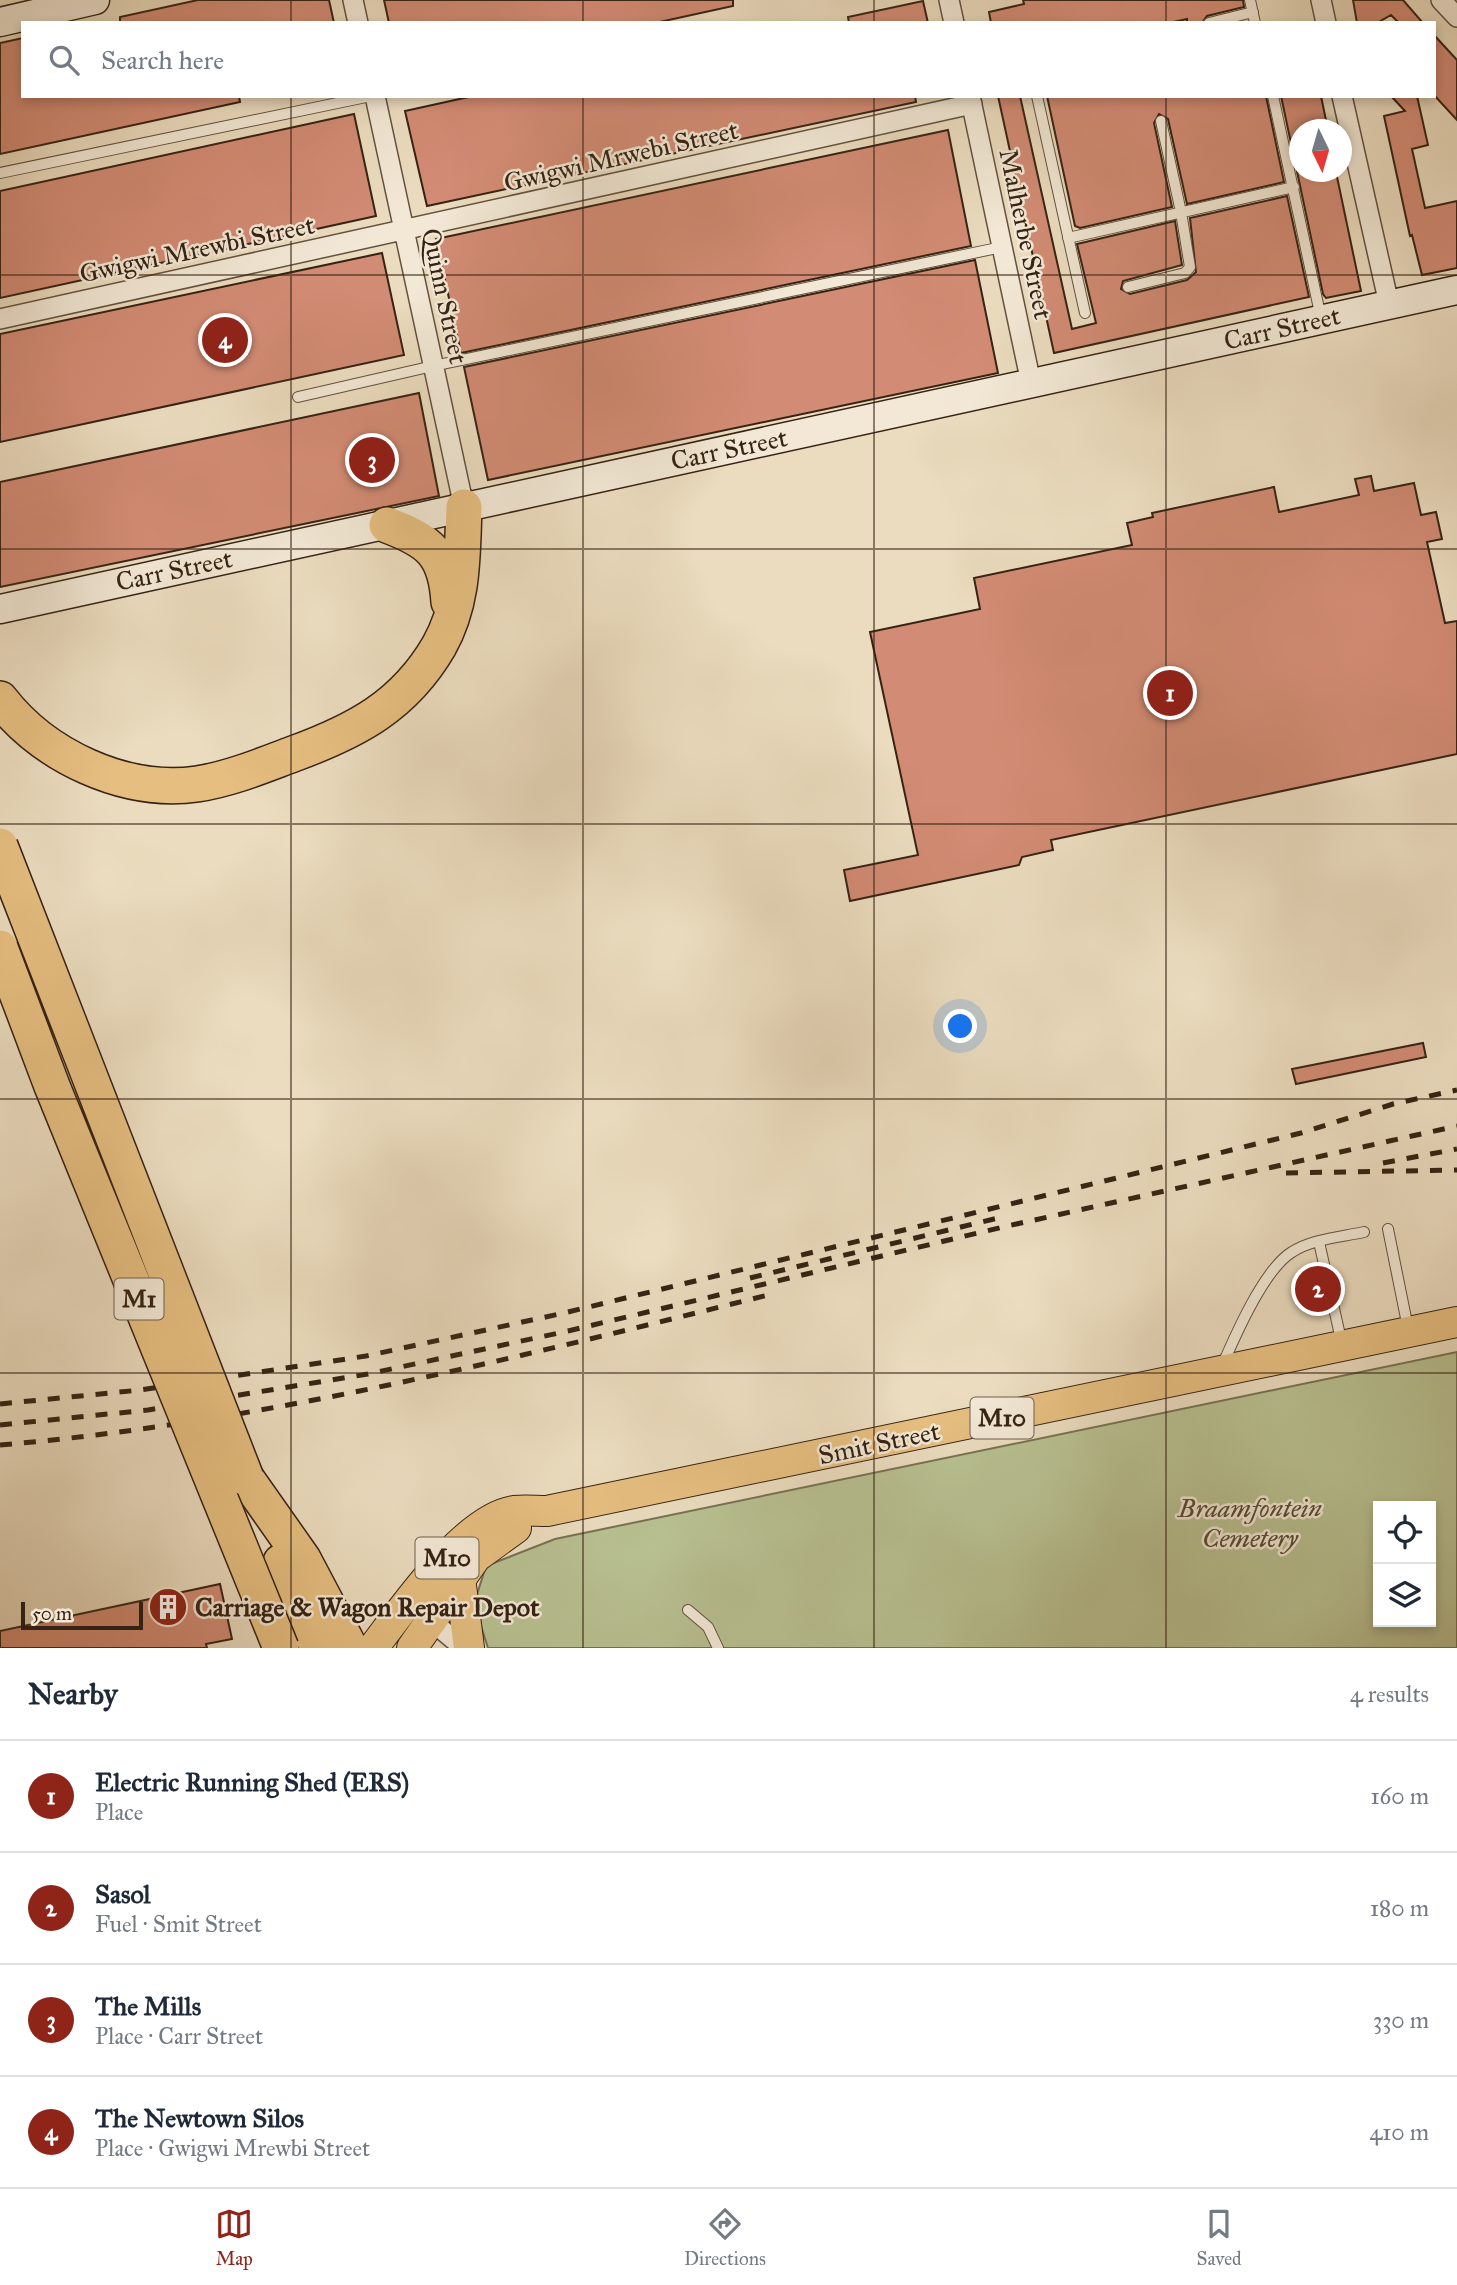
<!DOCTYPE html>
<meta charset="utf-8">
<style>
body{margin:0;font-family:"IM FELL Great Primer",serif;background:#f6f6f7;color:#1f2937}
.controls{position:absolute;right:21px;bottom:21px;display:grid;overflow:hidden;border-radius:0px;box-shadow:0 4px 10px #0003}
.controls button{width:63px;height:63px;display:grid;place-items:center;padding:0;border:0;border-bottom:2px solid #e0e1e3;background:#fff;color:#1f2937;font:35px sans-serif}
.compass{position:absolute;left:1289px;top:119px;width:63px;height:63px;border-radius:50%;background:#fff;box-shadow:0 4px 10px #0003;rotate:175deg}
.scale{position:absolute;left:21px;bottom:18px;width:122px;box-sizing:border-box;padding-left:7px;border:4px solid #362314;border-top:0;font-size:19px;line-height:24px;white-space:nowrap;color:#362314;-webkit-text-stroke:5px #f2e8d5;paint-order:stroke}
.you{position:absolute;left:961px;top:1027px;width:24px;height:24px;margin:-18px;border:5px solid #fff;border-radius:50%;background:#1a73e8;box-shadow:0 0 0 10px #1a73e833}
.badge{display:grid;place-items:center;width:46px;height:46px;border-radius:50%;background:#8f2418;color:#fff;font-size:23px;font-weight:700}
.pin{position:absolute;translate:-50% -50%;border:4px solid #fff;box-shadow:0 2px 7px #0006}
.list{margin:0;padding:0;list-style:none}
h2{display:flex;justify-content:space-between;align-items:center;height:91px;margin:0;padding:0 28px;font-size:30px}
h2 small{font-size:23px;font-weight:400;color:#747a83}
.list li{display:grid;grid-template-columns:46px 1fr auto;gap:21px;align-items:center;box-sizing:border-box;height:112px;padding:0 28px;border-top:2px solid #e0e1e3}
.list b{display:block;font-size:26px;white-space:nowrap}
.list p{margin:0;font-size:23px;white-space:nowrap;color:#747a83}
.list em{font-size:23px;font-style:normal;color:#747a83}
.icon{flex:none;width:38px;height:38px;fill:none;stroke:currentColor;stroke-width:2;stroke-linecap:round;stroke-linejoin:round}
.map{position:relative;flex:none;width:1457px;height:1648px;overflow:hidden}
.search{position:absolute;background:#fff;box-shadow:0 4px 10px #0003;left:21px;right:21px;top:21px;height:77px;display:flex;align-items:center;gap:18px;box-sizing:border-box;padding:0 24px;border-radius:0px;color:#747a83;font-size:26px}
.sheet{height:539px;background:#fff}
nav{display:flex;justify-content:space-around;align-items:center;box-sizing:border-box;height:98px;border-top:2px solid #e0e1e3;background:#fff;font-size:19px;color:#747a83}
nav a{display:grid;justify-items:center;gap:4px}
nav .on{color:#8f2418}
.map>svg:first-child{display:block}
</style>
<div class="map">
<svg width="1457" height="1648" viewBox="0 0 1457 1648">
<rect width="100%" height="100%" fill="#ebdcbf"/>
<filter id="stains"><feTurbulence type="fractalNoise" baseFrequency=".00286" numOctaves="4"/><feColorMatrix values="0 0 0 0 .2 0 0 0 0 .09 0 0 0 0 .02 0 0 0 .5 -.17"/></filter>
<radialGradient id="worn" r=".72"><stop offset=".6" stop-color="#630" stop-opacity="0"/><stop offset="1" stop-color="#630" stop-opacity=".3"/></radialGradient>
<path fill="#b8c091" stroke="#777252" stroke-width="2" fill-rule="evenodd" d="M1457 1352V1648H488L474 1604 486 1566 555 1539ZM1378 1506H1431V1622H1378Z"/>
<path fill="#d28b74" stroke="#362314" stroke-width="2" d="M198 0H329L334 23H120V17Z
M384 0H733V6L655 23H389Z
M1023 0H1243L1244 7 1207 16 1202 23H1187V19L1169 23H991L989 12 1024 4Z
M1353 0H1403L1423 23H1399L1391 15 1377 23H1357Z
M923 1 928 23H849L848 17Z
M1434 35 1457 60V120L1434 95Z
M23 38V96H239L240 102 0 154V43Z
M473 96H915L916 102 427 206 405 111Z
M998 96H1020L1072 329 1096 323 1077 244 1175 221 1182 265 1123 281 1121 289 1130 294 1187 280 1196 272 1190 218 1287 196 1309 297 1054 353Z
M1047 96H1266L1284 182 1187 204 1168 119 1159 114 1154 123 1172 207 1080 228 1075 226Z
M1281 96H1321L1328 130H1299V172H1336L1361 291 1326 298 1323 294Z
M1391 96H1417L1428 145 1412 149 1425 208 1457 201V268L1422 275 1412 235 1410 236 1384 116 1405 111Z
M354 114 376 216 0 298V191Z
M948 130 971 246 461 353 436 239Z
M382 253 404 355 0 442V334Z
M975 260 998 373 488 480 464 367Z
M419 393 439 496 0 587V482Z
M1371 476 1374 491 1414 483 1421 515 1436 512 1442 539 1427 542 1445 623 1457 621V754L1051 840 1053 850 1022 857 1019 865 850 901 844 870 918 855 870 632 980 609 974 578 1132 545 1127 523 1153 517 1152 513 1274 487 1279 512 1359 495 1355 479Z
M1423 1043 1426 1057 1296 1084 1292 1069Z
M220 1584 232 1639 206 1644 207 1648H0V1631Z"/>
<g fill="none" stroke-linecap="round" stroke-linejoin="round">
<g stroke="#63513f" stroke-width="12">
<path id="lane" d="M1250 0 1255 23
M1209 23 1253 12
M1037 96 1085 313
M1273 96 1321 318
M0 173 371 96
M1068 238 1294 187
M1128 287 1185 273 1190 267 1181 212 1161 121
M298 397 433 366 1002 247
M1388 1229 1408 1328
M1319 1242 1342 1344
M1222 1366C1235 1336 1264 1269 1292 1252 1312 1239 1341 1237 1364 1232
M688 1610 708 1627 718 1648"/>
</g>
<g stroke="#63513f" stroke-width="22">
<path id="street" d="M353 0 358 23
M949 0 954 23
M1321 0 1326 23
M1441 0 1457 17
M375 96 464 507
M970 96 1031 383
M1342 96 1389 304
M0 319 972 104
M423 1614 464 1648"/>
</g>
<g stroke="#362314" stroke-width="31">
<path id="secondary" d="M0 22 95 0
M0 609 1457 290"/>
</g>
<g stroke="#362314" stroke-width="32">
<path id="primary" d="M460 1578 469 1648
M373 1648C403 1609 465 1518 514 1511 525 1510 536 1511 547 1511L1457 1322
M412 1648 476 1557 516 1528"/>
</g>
<g stroke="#362314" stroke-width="38">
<path id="highway" d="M387 525C430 541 446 554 449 602
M0 699C44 756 124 794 197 784 230 779 261 766 293 754 356 731 404 706 439 646 464 602 462 556 464 507
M246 1478 303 1559 350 1648
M281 1562 318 1648"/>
</g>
<use href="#lane" stroke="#f2e8d5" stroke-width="10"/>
<use href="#street" stroke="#f2e8d5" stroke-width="19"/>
<use href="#secondary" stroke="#f2e8d5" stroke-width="28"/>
<use href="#primary" stroke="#e6be80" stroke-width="30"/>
<use href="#highway" stroke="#e6be80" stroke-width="35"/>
<path stroke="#362314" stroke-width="5" stroke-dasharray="12 12" stroke-linecap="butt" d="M1383 1163 1457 1149
M1286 1173 1457 1170
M750 1278 998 1218
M0 1404 140 1390 366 1356 564 1313 1301 1133 1393 1104 1457 1090
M0 1425 148 1410 368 1374 568 1331 1003 1227 1457 1126
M0 1445C260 1423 515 1358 768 1295"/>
<g stroke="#362314" stroke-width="38" stroke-linecap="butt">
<path id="highway-bridge" d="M0 846 246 1478
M0 948 52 1086 281 1648"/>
</g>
<use href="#highway-bridge" stroke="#e6be80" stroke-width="35"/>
</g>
<path fill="none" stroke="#362314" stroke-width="2" stroke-opacity="0.55" d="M291 0V23M583 0V23M874 0V23M1166 0V23M291 96V1648M583 96V1648M874 96V1648M1166 96V1648M0 275H1457M0 549H1457M0 824H1457M0 1099H1457M0 1373H1457"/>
<defs>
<g id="building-disc" transform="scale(2.0125)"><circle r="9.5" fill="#8f2418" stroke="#f2e8d5"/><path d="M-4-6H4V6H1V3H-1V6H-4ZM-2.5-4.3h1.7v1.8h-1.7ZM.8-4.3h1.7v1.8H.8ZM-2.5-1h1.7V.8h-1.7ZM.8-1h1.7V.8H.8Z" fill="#fff"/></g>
</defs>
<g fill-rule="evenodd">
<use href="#building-disc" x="168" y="1607"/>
</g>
<g text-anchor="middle" stroke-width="5" stroke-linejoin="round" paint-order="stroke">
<g fill="#f2e8d5" stroke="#6e5e4e" stroke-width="2">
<rect x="114.5" y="1278.5" width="49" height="41" rx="5"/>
<rect x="970.5" y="1397.5" width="63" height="41" rx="5"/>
<rect x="415.5" y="1537.5" width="63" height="41" rx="5"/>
</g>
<g font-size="24" font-weight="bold" fill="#362314">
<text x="139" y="1307">M1</text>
<text x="1002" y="1426">M10</text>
<text x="447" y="1566">M10</text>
</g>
<g font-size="26" fill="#362314" stroke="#f2e8d5">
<text transform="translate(621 156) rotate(-13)" y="9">Gwigwi Mrwebi Street</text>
<text transform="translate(1026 234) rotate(78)" y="9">Malherbe Street</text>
<text transform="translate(197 249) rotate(-12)" y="9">Gwigwi Mrewbi Street</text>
<text transform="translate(445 296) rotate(78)" y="9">Quinn Street</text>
<text transform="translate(1282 328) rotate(-13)" y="9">Carr Street</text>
<text transform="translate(729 449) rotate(-12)" y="9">Carr Street</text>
<text transform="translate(174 570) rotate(-12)" y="9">Carr Street</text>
<text transform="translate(879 1443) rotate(-12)" y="9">Smit Street</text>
</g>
<g font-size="26" font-style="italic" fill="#564a33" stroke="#f2e8d5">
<text x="1250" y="1517">Braamfontein<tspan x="1250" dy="30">Cemetery</tspan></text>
</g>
<g font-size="26" font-weight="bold" fill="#362314" stroke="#f2e8d5" text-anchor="start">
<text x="195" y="1616">Carriage &amp; Wagon Repair Depot</text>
</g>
</g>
<rect width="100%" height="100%" filter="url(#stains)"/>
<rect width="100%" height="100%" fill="url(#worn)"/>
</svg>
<div class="controls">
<button><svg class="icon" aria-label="locate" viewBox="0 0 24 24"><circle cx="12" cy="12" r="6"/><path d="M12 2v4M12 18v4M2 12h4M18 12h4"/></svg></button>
<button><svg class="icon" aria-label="layers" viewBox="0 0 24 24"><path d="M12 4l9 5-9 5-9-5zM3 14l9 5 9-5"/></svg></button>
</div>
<svg class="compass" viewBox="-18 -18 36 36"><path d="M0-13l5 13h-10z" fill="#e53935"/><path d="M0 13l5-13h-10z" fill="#747a83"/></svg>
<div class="scale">50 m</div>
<div class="you"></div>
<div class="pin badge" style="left:1170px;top:693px">1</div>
<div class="pin badge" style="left:1318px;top:1289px">2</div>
<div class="pin badge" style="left:372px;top:460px">3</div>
<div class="pin badge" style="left:225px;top:340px">4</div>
<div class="search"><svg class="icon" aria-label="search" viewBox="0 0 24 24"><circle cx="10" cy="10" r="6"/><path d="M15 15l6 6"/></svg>Search here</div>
</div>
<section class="sheet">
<h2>Nearby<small>4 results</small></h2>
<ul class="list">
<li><span class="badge">1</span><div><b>Electric Running Shed (ERS)</b><p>Place</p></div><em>160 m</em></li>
<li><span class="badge">2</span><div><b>Sasol</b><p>Fuel · Smit Street</p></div><em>180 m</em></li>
<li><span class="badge">3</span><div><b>The Mills</b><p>Place · Carr Street</p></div><em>330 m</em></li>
<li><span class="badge">4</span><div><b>The Newtown Silos</b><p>Place · Gwigwi Mrewbi Street</p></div><em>410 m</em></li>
</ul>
</section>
<nav>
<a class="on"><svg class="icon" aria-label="map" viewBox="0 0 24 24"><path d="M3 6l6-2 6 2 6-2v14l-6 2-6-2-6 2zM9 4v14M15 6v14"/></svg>Map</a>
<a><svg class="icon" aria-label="directions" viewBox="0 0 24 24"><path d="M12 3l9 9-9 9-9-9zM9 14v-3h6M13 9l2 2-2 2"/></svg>Directions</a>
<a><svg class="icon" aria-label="saved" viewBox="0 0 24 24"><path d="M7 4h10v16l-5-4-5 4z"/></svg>Saved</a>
</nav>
